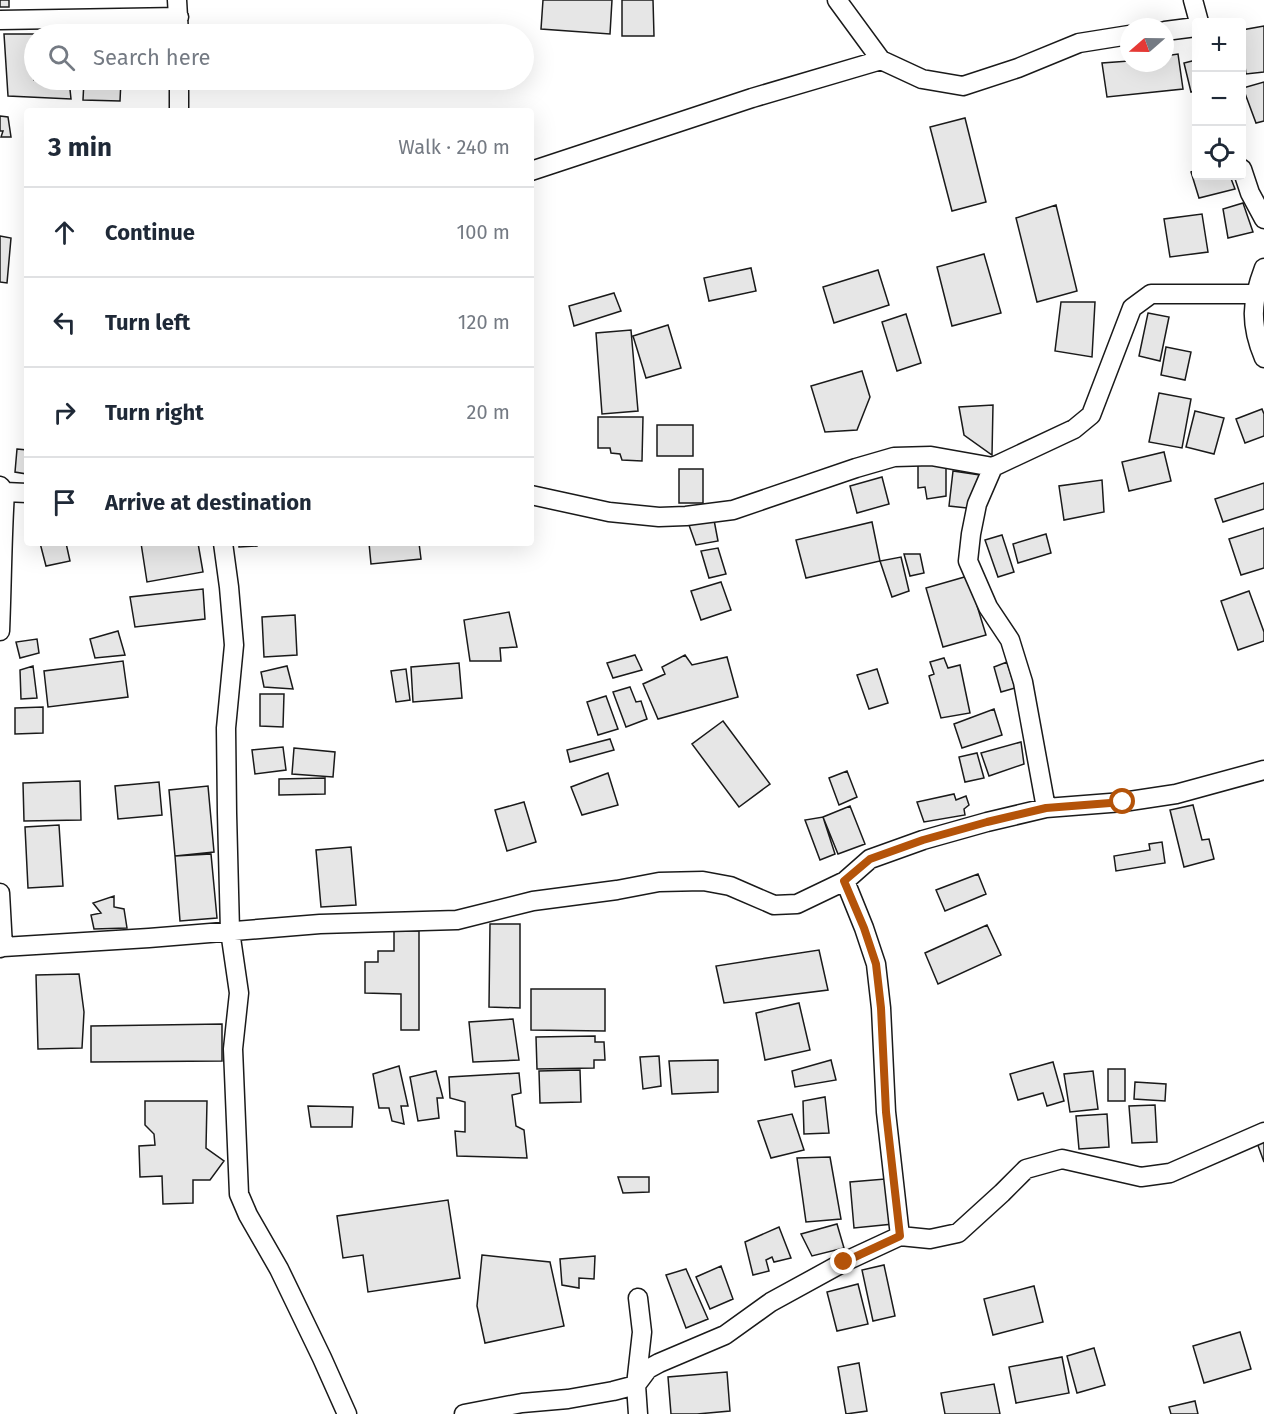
<!DOCTYPE html>
<meta charset="utf-8">
<style>
body{margin:0;font-family:"Fira Sans",sans-serif;background:#f6f6f7;color:#1f2937}
.controls{position:absolute;right:18px;top:18px;display:grid;overflow:hidden;border-radius:6px;box-shadow:0 6px 24px #0002}
.controls button{width:54px;height:54px;display:grid;place-items:center;padding:0;border:0;border-bottom:2px solid #e0e1e3;background:#fff;color:#1f2937;font:30px sans-serif}
.compass{position:absolute;left:1120px;top:18px;width:54px;height:54px;border-radius:50%;background:#fff;box-shadow:0 6px 24px #0002;rotate:250deg}
.stop{position:absolute;width:18px;height:18px;margin:-14px;border:4px solid #b45309;border-radius:50%;background:#fff}
.stop.end{background:#b45309;border-color:#fff;box-shadow:0 2px 6px #0008}
.list{margin:0;padding:0;list-style:none}
h2{display:flex;justify-content:space-between;align-items:center;height:78px;margin:0;padding:0 24px;font-size:26px}
h2 small{font-size:20px;font-weight:400;color:#747a83}
.list li{display:grid;grid-template-columns:39px 1fr auto;gap:18px;align-items:center;box-sizing:border-box;height:90px;padding:0 24px;border-top:2px solid #e0e1e3}
.list b{display:block;font-size:22px;white-space:nowrap}
.list em{font-size:20px;font-style:normal;color:#747a83}
.icon{flex:none;width:33px;height:33px;fill:none;stroke:currentColor;stroke-width:2;stroke-linecap:round;stroke-linejoin:round}
.map{position:relative;flex:none;width:1264px;height:1414px;overflow:hidden}
.search{position:absolute;background:#fff;box-shadow:0 6px 24px #0002;left:24px;top:24px;width:510px;height:66px;display:flex;align-items:center;gap:15px;box-sizing:border-box;padding:0 21px;border-radius:33px;color:#747a83;font-size:22px}
.panel{position:absolute;background:#fff;box-shadow:0 6px 24px #0002;left:24px;top:108px;width:510px;height:438px;border-radius:6px}
.map>svg:first-child{display:block}
</style>
<div class="map">
<svg width="1264" height="1414" viewBox="0 0 1264 1414">
<rect width="100%" height="100%" fill="#fff"/>
<path fill="#e6e6e6" stroke="#1a1a1a" stroke-width="1.5" d="M0 0H9V7H0Z
M543 0H612L610 34 541 29Z
M622 0H653L654 36H622Z
M277 25V34H220L219 27Z
M1264 26V72L1246 74 1242 43V30Z
M86 30 122 31V34H86Z
M4 34H43H34V80H69L71 99 8 96Z
M1178 54 1183 89 1107 97 1102 63 1129 61V63H1165V56Z
M1196 60V91L1191 92 1184 63Z
M84 80H121L120 101 83 100Z
M1264 82V121L1256 123 1243 88Z
M0 116 8 117 11 137H1L3 131H0Z
M965 118 986 202 952 211 930 127Z
M1196 170V176H1230L1235 189 1199 198 1191 172Z
M1243 203 1253 232 1228 238 1223 209Z
M1056 205 1077 291 1037 302 1016 218Z
M1202 214 1208 252 1170 257 1164 219Z
M0 236 11 238 7 283 0 282Z
M984 254 1001 313 952 326 937 267Z
M751 268 756 291 709 301 704 278Z
M878 270 889 305 834 323 823 287Z
M614 293 621 311 574 326 569 306Z
M1061 302H1095L1092 357 1055 351Z
M1148 313 1169 317 1160 361 1139 356Z
M906 314 921 363 897 371 882 322Z
M668 325 681 368 646 378 633 336Z
M631 330 638 411 602 414 596 333Z
M1166 347 1191 352 1185 380 1161 375Z
M862 371 870 397 857 430 825 432 811 386Z
M1159 393 1191 399 1182 448 1149 442Z
M993 405 992 455 964 435 959 407Z
M1262 409 1264 414V436L1245 443 1236 419Z
M1195 411 1224 418 1214 454 1186 447Z
M598 417H643L642 461 622 460 620 454 611 453 610 448H598Z
M657 425H693V456H657Z
M17 449 27 450V474L15 472Z
M1164 452 1171 481 1129 491 1122 462Z
M946 462V496L927 499 925 487 918 488V463Z
M679 469H703V503H679Z
M953 471 980 475 976 509 949 506Z
M882 477 889 504 857 513 850 486Z
M1102 480 1104 512 1064 520 1059 486Z
M1264 483V509L1223 522 1215 499Z
M714 520 718 541 696 545 689 525Z
M872 522 880 561 806 578 796 540Z
M1264 528V568L1241 575 1229 539Z
M1046 534 1051 553 1018 563 1013 544Z
M1002 535 1014 572 998 577 985 540Z
M40 543H66L70 561 46 566Z
M141 543H198L203 572 147 582Z
M239 543H257V546L239 547Z
M369 543H419L421 559 371 564Z
M718 548 726 574 709 578 701 551Z
M904 554H920L924 573 910 576Z
M901 557 909 591 892 597 880 561Z
M968 576 986 635 943 647 926 588Z
M721 582 731 610 701 620 691 591Z
M203 589 205 619 135 627 130 597Z
M1249 591 1264 632V641L1238 650 1221 601Z
M509 612 517 647 500 648 501 661H470L464 620Z
M295 615 297 655 264 657 262 617Z
M118 631 125 655 95 658 90 639Z
M37 639 39 653 20 658 16 642Z
M635 655 642 670 613 678 607 663Z
M685 655 692 665 727 657 738 697 658 719 643 684 665 674 662 667Z
M944 658 948 668 960 665 970 713 941 718 929 676 934 674 930 662Z
M123 661 128 697 48 707 44 671Z
M1007 662 1015 688 1001 692 994 667Z
M459 663 462 698 413 702 411 667Z
M33 666 37 698 21 699 20 670Z
M287 666 293 689 264 687 261 672Z
M406 669 410 700 396 702 391 671Z
M877 669 888 703 869 709 857 675Z
M630 687 636 702 641 701 647 719 626 727 613 692Z
M260 694H284L283 727 260 726Z
M606 696 618 729 598 735 587 702Z
M43 707V733L15 734V708Z
M994 709 1002 735 962 748 954 724Z
M723 721 770 784 739 807 692 744Z
M610 739 614 750 570 762 567 750Z
M1021 742 1024 764 989 776 981 753Z
M283 747 286 770 255 774 252 750Z
M294 748 335 752 333 777 292 774Z
M977 753 984 778 965 782 959 757Z
M847 771 857 797 839 805 829 778Z
M608 773 618 805 582 815 571 787Z
M325 778V794L279 795V779Z
M80 781 81 820 24 821 23 783Z
M159 782 162 815 118 819 115 786Z
M208 786 214 852 175 856 169 790Z
M954 794 956 800 966 796 969 805 964 809 965 815 924 822 917 802Z
M524 802 536 842 507 851 495 810Z
M1193 805 1202 840 1209 839 1214 859 1184 867 1170 810Z
M850 806 865 844 838 854 823 817Z
M823 817 835 854 820 860 805 820Z
M59 825 63 886 28 888 25 827Z
M1162 842 1165 863 1116 871 1114 856 1150 850 1149 844Z
M351 847 356 905 321 907 316 850Z
M211 854 217 918 180 921 175 856Z
M978 874 986 894 945 911 936 890Z
M114 896V907L124 909 127 928 94 929 91 915 101 913 93 903Z
M490 924H520V1008L489 1007Z
M987 925 1001 955 938 984 925 953Z
M394 931H419V1030H401V994L365 993V962H378V951H394Z
M819 950 828 990 724 1003 716 966Z
M79 974 84 1012 82 1048 38 1049 36 975Z
M531 989H605V1031L531 1030Z
M799 1003 810 1050 765 1060 756 1013Z
M513 1019 519 1060 473 1062 469 1022Z
M222 1024V1061L91 1062V1026Z
M595 1036V1042H604L605 1060H594V1068L537 1069 536 1037Z
M659 1056 661 1086 643 1089 640 1057Z
M718 1060V1092L672 1094 669 1061Z
M831 1060 836 1080 795 1087 792 1071Z
M1053 1062 1064 1101 1047 1106 1043 1093 1018 1100 1010 1074Z
M399 1066 408 1106H401L404 1124 392 1121 389 1108H379L373 1074Z
M1108 1069H1125V1101H1108Z
M580 1070 581 1102 540 1103 539 1071Z
M436 1071 443 1098H437L439 1118 418 1121 410 1077Z
M1093 1071 1098 1109 1070 1112 1064 1074Z
M519 1073 521 1093 512 1095 516 1126 524 1130 527 1158 457 1156 455 1131 465 1132V1102L450 1098 449 1077Z
M1135 1082 1166 1084 1165 1101 1134 1099Z
M825 1097 829 1133 804 1134 803 1101Z
M145 1101H207L206 1148 224 1161 210 1180H193V1203L163 1204 162 1176 140 1177 139 1146 155 1145 154 1134 145 1125Z
M1155 1105 1157 1142 1132 1143 1129 1106Z
M308 1106 353 1107 352 1127H311Z
M792 1114 804 1150 771 1158 758 1121Z
M1107 1114 1109 1147 1079 1149 1076 1116Z
M1264 1137V1162L1256 1140Z
M830 1157 841 1219 806 1222 797 1158Z
M618 1177H649V1192L623 1193Z
M885 1179 893 1224 854 1228 850 1182Z
M448 1200 460 1278 368 1292 363 1255 343 1258 337 1216Z
M837 1224 844 1248 812 1256 801 1234Z
M779 1227 791 1258 774 1262 772 1257 766 1260 769 1271 753 1275 745 1242Z
M482 1255 550 1262 564 1326 485 1343 477 1306Z
M595 1256 594 1279 579 1278V1288L562 1285 560 1259Z
M884 1265 895 1316 873 1321 862 1270Z
M721 1266 733 1299 710 1309 696 1277Z
M686 1269 708 1319 686 1328 666 1275Z
M858 1284 868 1324 837 1331 827 1292Z
M1034 1286 1043 1322 993 1335 984 1299Z
M1240 1332 1251 1369 1204 1383 1193 1346Z
M1094 1348 1105 1385 1077 1393 1067 1356Z
M1062 1357 1069 1393 1016 1403 1009 1367Z
M859 1363 867 1411 846 1414 838 1367Z
M727 1372 730 1411 697 1414H671L668 1377Z
M994 1384 1000 1414H945L941 1393Z
M1195 1401 1198 1414H1171L1169 1407Z"/>
<g fill="none" stroke-linecap="round" stroke-linejoin="round">
<g stroke="#1a1a1a" stroke-width="21">
<path id="minor" d="M177 0 179 34
M837 0 881 60 922 79 963 86 1018 68 1079 43 1129 35
M1193 0 1199 22
M0 20 179 17
M1165 31 1196 27
M179 80V111
M1242 169 1250 193 1264 219
M531 171 752 98 881 60
M1264 268C1251 302 1250 325 1264 358
M993 467 977 504 971 534 968 561 988 607 1010 640 1023 682 1046 808
M0 486 5 492C2 538 2 585 0 631
M5 492 27 493
M531 495 609 512 659 517 686 516 733 510 856 468 894 457 931 456 993 467 1074 429 1091 415 1132 308 1151 294H1255
M223 543 229 587 234 645 226 728 227 813 230 931 239 993 233 1049 239 1194 248 1215 279 1269 322 1358 347 1414
M845 881 864 928 876 964 881 1008 886 1112 900 1236
M0 893 3 947
M0 948 3 947 149 938 320 924 457 920 533 901 617 890 659 882 703 881 730 886 774 905 797 904 845 881 870 859 923 840 987 822 1046 808 1123 802 1176 794 1264 770
M638 1298 642 1332 636 1385 638 1414
M464 1414 522 1403 568 1399 613 1391 636 1385 648 1369 659 1363 725 1335 771 1302 844 1262 900 1236 930 1239 958 1233 1002 1193 1026 1169 1062 1159 1141 1177 1170 1173 1264 1132"/>
</g>
<use href="#minor" stroke="#fff" stroke-width="18"/>
</g>
<g fill="none" stroke-linecap="round" stroke-linejoin="round">
<path stroke="#b45309" stroke-width="8" d="M844 1262 900 1236 886 1112 881 1008 876 964 864 928 844 881 870 859 923 840 987 822 1046 808 1123 802"/>
</g>
</svg>
<div class="controls">
<button>+</button>
<button>−</button>
<button><svg class="icon" aria-label="locate" viewBox="0 0 24 24"><circle cx="12" cy="12" r="6"/><path d="M12 2v4M12 18v4M2 12h4M18 12h4"/></svg></button>
</div>
<svg class="compass" viewBox="-18 -18 36 36"><path d="M0-13l5 13h-10z" fill="#e53935"/><path d="M0 13l5-13h-10z" fill="#747a83"/></svg>
<div class="stop" style="left:1123px;top:802px"></div>
<div class="stop end" style="left:844px;top:1262px"></div>
<div class="search"><svg class="icon" aria-label="search" viewBox="0 0 24 24"><circle cx="10" cy="10" r="6"/><path d="M15 15l6 6"/></svg>Search here</div>
<section class="panel">
<h2>3 min<small>Walk · 240 m</small></h2>
<ul class="list">
<li><svg class="icon" aria-label="ahead" viewBox="0 0 24 24"><path d="M12 20V5M6 11l6-6 6 6"/></svg><div><b>Continue</b></div><em>100 m</em></li>
<li><svg class="icon" aria-label="left" viewBox="0 0 24 24"><path d="M17 20v-9H6M10 6l-5 5 5 5"/></svg><div><b>Turn left</b></div><em>120 m</em></li>
<li><svg class="icon" aria-label="right" viewBox="0 0 24 24"><path d="M7 20v-9h11M14 6l5 5-5 5"/></svg><div><b>Turn right</b></div><em>20 m</em></li>
<li><svg class="icon" aria-label="arrive" viewBox="0 0 24 24"><path d="M6 21V4h12l-3 4 3 4H6"/></svg><div><b>Arrive at destination</b></div></li>
</ul>
</section>
</div>
